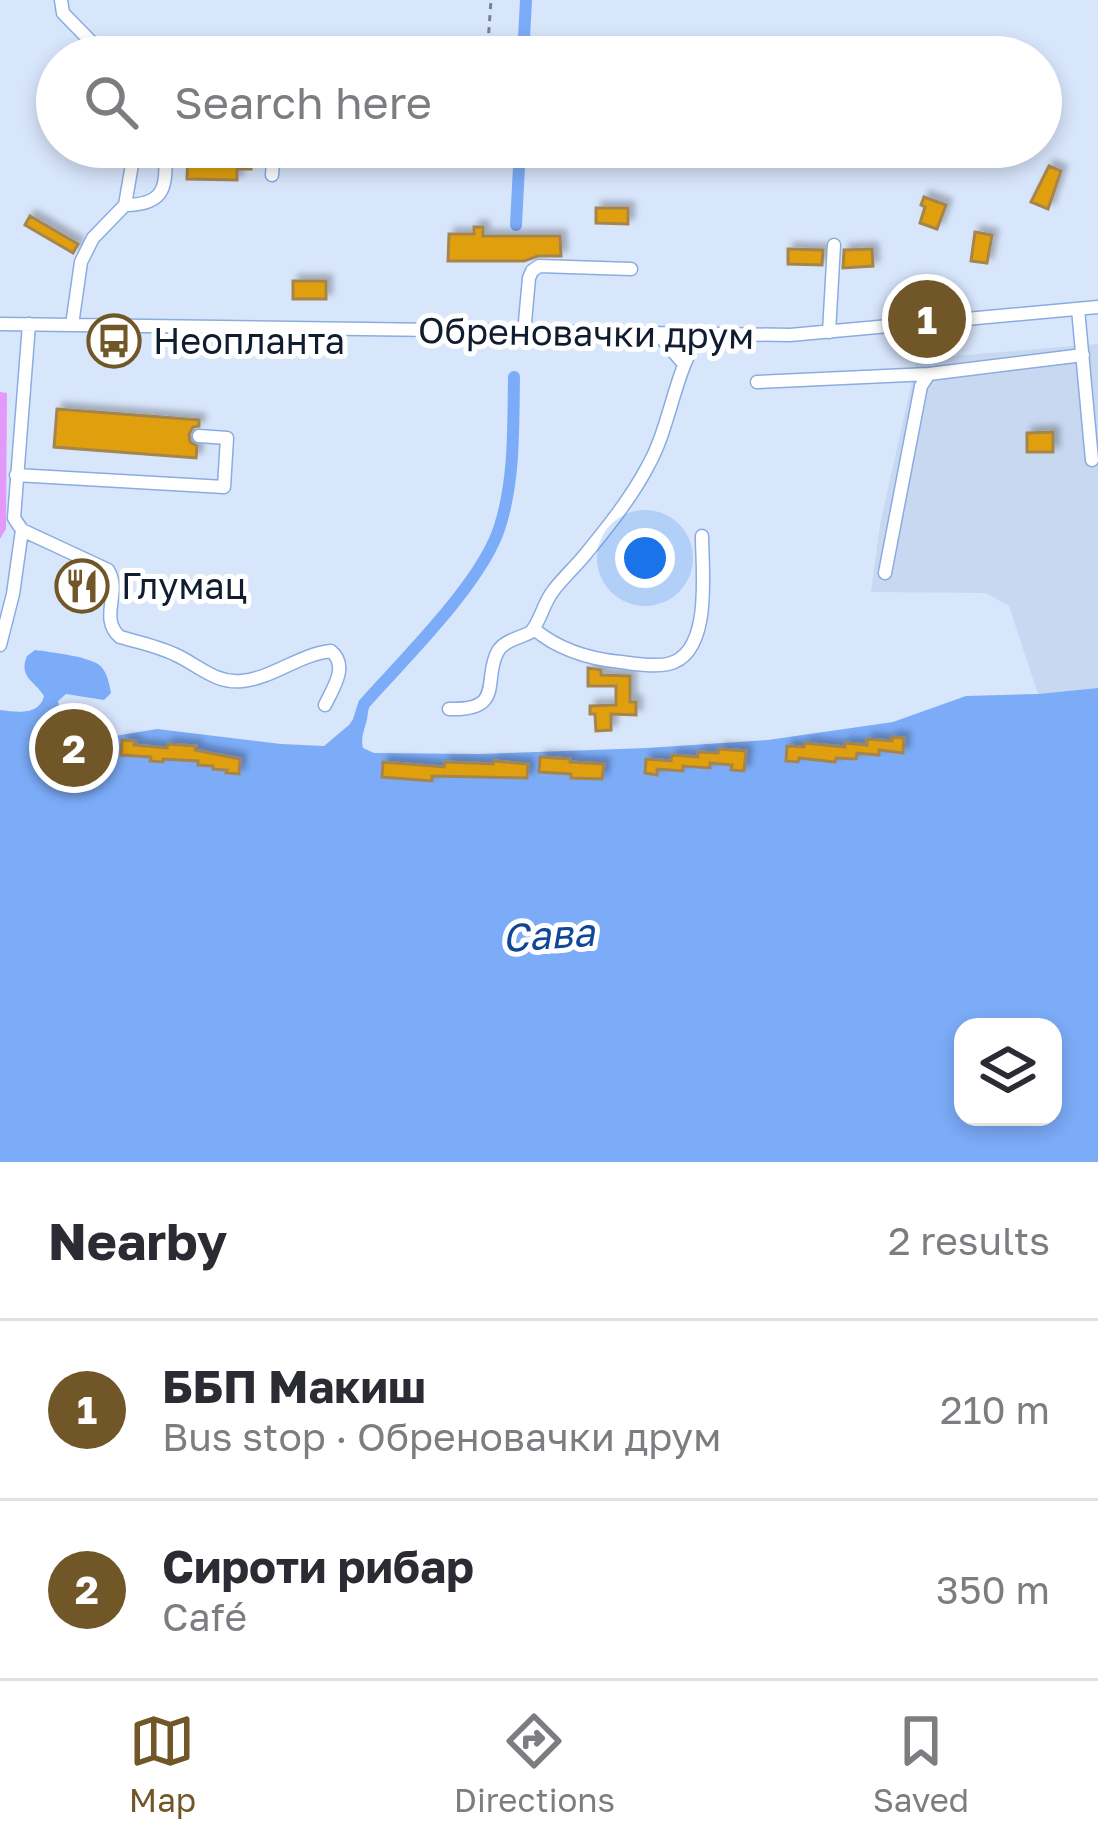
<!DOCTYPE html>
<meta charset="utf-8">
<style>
body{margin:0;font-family:"Golos Text",sans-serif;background:#f2f2f3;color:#2b2b33}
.controls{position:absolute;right:36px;bottom:36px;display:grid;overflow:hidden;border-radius:24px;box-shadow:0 6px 18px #0003}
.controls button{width:108px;height:108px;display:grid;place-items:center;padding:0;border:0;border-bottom:3px solid #e1e1e2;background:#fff;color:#2b2b33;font:60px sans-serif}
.you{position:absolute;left:645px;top:558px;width:42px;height:42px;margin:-30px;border:9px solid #fff;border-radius:50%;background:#1a73e8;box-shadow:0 0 0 18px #1a73e833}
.badge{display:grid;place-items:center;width:78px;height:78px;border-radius:50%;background:#715628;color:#fff;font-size:39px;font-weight:700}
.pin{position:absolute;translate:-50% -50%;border:6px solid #fff;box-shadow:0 3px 12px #0006}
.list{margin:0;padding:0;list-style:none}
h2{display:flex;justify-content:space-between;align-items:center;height:156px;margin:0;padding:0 48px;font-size:51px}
h2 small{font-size:39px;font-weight:400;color:#7c7c81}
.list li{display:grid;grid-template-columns:78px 1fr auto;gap:36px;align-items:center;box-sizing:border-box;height:180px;padding:0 48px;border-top:3px solid #e1e1e2}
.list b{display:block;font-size:45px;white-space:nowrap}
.list p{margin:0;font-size:39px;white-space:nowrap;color:#7c7c81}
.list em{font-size:39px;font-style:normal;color:#7c7c81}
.icon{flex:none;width:66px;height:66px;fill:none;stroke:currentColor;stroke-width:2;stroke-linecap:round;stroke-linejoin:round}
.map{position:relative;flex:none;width:1098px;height:1162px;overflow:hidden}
.search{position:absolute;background:#fff;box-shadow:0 6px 18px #0003;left:36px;right:36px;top:36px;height:132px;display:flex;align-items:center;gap:30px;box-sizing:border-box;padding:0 42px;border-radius:66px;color:#7c7c81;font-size:45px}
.sheet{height:516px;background:#fff}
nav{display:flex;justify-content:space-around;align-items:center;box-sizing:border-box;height:168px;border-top:3px solid #e1e1e2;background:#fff;font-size:33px;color:#7c7c81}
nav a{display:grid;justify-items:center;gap:6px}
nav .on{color:#715628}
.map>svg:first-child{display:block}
</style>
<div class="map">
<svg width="1098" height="1162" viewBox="0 0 1098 1162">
<defs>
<filter id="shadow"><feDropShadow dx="5.5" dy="-5.5" stdDeviation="3" flood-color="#0004"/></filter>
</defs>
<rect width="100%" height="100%" fill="#d8e6fc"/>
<path fill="#c8d8f1" d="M1098 344V688L1038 694 1009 606 986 593 871 592 880 525 917 359Z"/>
<path fill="#e399f7" d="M0 392 7 393 6 529 0 539Z"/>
<path fill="#7cacf8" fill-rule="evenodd" d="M35 650C50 652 85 656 98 664 107 670 109 683 111 693L104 700 66 694 58 701 61 715 73 729 103 738 157 729 281 744 324 746 349 725 364 704 367 706C371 720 359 733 363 748L374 753 479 754 647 748 768 740 893 722 966 696 1038 694 1098 688V1162H0V710C17 712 39 716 44 696 35 681 18 677 27 656ZM963 1027H1053V1117H963Z"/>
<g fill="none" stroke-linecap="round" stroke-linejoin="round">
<path stroke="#7cacf8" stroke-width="12" d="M523 57 526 0
M516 225 520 147
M359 720 364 704C404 659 483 582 500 526 515 478 513 427 514 377"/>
</g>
<path fill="#e09f10" stroke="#a6854d" stroke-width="3" filter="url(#shadow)" d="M188 147H235V155L251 156V169H237V180L187 179Z
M1049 166 1061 171 1048 209 1031 202Z
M924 197 946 205 937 229 920 223 925 207 921 205Z
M596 208H628V224L596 223Z
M30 216 78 244 73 253 25 225Z
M474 227H483V236H560L561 256H538L524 261H448L449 234H474Z
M975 232 992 235 987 263 971 261Z
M788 249 823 250 822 265 788 264Z
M872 249 873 266 843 268 844 250Z
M293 281H326V299H293Z
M57 409 199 420V426L193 427 189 434 190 442 197 446 196 458 54 447Z
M1053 432V452H1027V433Z
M588 668 601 670V675L630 676V702H636V715L611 714V730L596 731 595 714H590V706L616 705V686H588Z
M892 737 904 738 903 753 879 750V755L857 753 856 759 836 758 835 762 799 758 798 762 786 761 787 746 804 747 805 743 845 747V743L867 745V739L892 741Z
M68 740 99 742 98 756 67 755Z
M122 740 135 741 134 745 167 748 168 744 196 746 195 750 240 759 239 774 226 773 227 770 213 769V766L198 765V761L163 759V762L150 761 151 757 121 755Z
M719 749 746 751 744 771 731 770 732 765 710 763V768L683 766V771L657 769V775L645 773 646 759 671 761 672 755 698 757V752L718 753Z
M540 757 570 759V762L604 764 602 779 571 778V774L539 772Z
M494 761 528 764 527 778 432 776V781L382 777 383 762 444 767 445 762 493 764Z"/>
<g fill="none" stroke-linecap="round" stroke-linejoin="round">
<g stroke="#8bace0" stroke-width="15">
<path id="minor" d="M61 0 63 13 106 57
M272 175 274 147
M125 205C169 205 166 183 165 147
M1078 309 1092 460
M0 324 790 335 1098 307
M29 324 14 518 22 530 108 570C122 592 98 618 120 637 138 642 157 646 174 654 197 664 215 684 242 681 273 678 300 654 331 651 349 666 333 688 325 705
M72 325 81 262 93 238 125 205 135 147
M829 332 834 245
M524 333 529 278 532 271 539 266 631 269
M658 334 684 364
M757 382 929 374
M16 475 224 487 227 438 199 436
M885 573 921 386 929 374 1083 355
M534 629C559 650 589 659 621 662 636 664 653 667 668 664 713 654 702 570 702 536
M0 645 13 594 22 530
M449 709C506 711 482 679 498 651 505 640 520 638 531 632 541 620 543 604 553 591 562 579 574 568 584 556 607 528 632 497 649 464 671 424 675 368 701 334"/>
</g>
<path stroke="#758297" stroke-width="3" stroke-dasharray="6 6" stroke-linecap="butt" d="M487 57 491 0
M449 149 450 147
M70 789 73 755"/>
<use href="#minor" stroke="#fff" stroke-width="12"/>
</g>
<defs>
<g id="bus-ring" transform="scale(2.7)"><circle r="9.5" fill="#fff" stroke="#715628" stroke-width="1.5"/><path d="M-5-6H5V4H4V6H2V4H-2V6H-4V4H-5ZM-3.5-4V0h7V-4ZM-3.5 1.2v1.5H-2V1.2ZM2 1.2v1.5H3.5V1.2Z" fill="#715628"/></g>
<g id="restaurant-ring" transform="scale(2.7)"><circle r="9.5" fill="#fff" stroke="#715628" stroke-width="1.5"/><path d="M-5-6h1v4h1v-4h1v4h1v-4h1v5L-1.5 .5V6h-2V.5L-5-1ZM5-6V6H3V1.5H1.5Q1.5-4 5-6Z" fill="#715628"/></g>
</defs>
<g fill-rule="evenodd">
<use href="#bus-ring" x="114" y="341"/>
<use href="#restaurant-ring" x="82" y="586"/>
</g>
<g text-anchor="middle" stroke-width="10" stroke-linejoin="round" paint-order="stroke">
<g font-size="36" fill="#101c30" stroke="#fff">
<text transform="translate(586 333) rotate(1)" y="13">Обреновачки друм</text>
</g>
<g font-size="36" fill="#101c30" stroke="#fff" text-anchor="start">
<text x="153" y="354">Неопланта</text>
<text x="121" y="599">Глумац</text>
</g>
<g font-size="39" font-style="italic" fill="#0f4799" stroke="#fff">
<text transform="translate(548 935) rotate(-4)" y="14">Сава</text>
</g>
</g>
</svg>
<div class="controls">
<button><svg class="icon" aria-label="layers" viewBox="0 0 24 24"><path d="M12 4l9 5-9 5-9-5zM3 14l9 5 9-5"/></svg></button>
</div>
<div class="you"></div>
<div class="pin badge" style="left:927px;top:319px">1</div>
<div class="pin badge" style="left:74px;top:748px">2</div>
<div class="search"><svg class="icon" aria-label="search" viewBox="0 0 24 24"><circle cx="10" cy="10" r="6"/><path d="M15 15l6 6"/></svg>Search here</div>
</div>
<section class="sheet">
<h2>Nearby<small>2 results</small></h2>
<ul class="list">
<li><span class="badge">1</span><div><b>ББП Макиш</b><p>Bus stop · Обреновачки друм</p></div><em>210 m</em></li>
<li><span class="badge">2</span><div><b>Сироти рибар</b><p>Café</p></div><em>350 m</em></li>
</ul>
</section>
<nav>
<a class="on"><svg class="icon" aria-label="map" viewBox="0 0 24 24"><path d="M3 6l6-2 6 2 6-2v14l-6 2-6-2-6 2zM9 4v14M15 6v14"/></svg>Map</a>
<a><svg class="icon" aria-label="directions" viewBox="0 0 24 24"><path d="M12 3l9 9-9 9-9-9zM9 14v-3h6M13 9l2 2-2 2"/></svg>Directions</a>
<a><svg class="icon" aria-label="saved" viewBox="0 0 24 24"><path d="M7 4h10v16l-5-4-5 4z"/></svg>Saved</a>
</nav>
